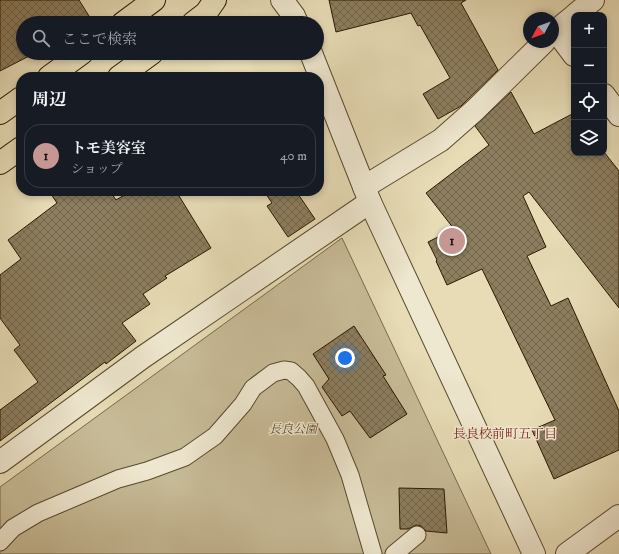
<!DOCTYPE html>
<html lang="ja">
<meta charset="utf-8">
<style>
body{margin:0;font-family:"IM FELL DW Pica","Noto Serif JP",serif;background:#20242c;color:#f1f3f6}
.controls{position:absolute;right:12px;top:12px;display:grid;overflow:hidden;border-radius:8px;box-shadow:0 2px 6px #0003}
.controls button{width:36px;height:36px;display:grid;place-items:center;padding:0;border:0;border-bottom:1px solid #363941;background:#171b24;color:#f1f3f6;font:20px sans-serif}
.compass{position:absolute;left:523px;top:12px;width:36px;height:36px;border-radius:50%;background:#171b24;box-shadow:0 2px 6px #0003;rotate:229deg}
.you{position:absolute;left:345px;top:358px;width:14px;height:14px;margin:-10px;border:3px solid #fff;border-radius:50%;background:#1a73e8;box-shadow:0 0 0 6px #1a73e833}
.badge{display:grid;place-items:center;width:26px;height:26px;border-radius:50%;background:#c59692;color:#111;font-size:13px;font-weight:700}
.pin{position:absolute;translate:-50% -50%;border:2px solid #fff;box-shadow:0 1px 4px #0006}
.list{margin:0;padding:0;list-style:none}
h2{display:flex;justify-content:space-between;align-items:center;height:52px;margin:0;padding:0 16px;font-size:17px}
h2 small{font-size:13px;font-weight:400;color:#9ea1a6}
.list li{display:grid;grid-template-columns:26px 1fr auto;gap:12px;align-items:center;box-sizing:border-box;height:64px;margin:0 8px 8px;padding:0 8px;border:1px solid #363941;border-radius:16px}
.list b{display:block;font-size:15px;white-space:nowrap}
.list p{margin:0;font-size:13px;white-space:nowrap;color:#9ea1a6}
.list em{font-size:13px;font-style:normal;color:#9ea1a6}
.icon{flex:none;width:22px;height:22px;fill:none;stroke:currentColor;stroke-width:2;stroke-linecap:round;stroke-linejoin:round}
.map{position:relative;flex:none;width:619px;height:554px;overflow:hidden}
.search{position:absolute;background:#171b24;box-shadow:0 2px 6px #0003;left:16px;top:16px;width:308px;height:44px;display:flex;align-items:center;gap:10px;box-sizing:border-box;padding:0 14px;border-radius:22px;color:#9ea1a6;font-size:15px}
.panel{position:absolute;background:#171b24;box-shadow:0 2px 6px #0003;left:16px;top:72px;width:308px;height:124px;border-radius:16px}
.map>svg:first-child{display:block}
</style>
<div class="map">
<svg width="619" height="554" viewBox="0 0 619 554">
<defs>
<pattern id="building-cross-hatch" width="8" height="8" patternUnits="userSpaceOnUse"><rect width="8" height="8" fill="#8c7e5f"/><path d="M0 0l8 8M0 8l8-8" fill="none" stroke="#73664c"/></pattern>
</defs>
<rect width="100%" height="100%" fill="#e7dcb6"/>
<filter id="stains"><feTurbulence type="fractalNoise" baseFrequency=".005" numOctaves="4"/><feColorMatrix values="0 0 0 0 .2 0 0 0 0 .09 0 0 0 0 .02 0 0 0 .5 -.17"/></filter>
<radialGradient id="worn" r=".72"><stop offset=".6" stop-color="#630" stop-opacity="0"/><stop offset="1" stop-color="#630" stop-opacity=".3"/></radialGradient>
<path fill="#c7bb97" stroke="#786a4c" d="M342 238 491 554H0V487Z"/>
<path fill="url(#building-cross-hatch)" stroke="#2a1801" d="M0 0H79L89 16 79 23H23V53H35L0 71Z
M329 0H466L461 3 498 70 461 106 438 119 423 94 450 78 420 25 418 26 411 13 336 32Z
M511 92 534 134 574 113V153L604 152 619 171V308L529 192 523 196 546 247 527 256 551 306 568 298 619 411V450L554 479 532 430 555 420 482 269 447 285 436 261 437 260 428 242 454 229 426 193 489 145 475 126Z
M49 191H110L116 200 131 191H176L211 248 165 276 167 278 143 294 150 304 122 323 136 341 106 364 105 362 0 441V410L38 382 14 350 20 345 0 318V275L21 259 8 240 57 203Z
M264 191H296L315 219 288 237 267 206 272 203Z
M354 326 386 375 383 376 407 414 370 438 350 411 342 416 322 387 329 379 313 354Z
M399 488 444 489 447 533 426 531 421 526 416 525 408 529H400Z"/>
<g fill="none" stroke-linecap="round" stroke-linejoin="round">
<g stroke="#59492e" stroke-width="19">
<path id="service" d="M0 542 13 528 38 513 118 479 147 471 185 457 215 436 243 404 253 388 273 373 284 370 291 371 299 378 306 386 335 439 350 475 373 554
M394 554 417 535"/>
</g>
<g stroke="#59492e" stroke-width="24">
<path id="minor" d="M575 15 593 0
M556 31 574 55
M553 33 574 16
M604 95 619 115
M364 187 441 140 475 110 544 42
M0 462 143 357 370 202
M567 554 619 516"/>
</g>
<g stroke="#59492e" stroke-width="24">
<path id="tertiary" d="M282 0 294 16 297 23
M311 53 370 202 534 554"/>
</g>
<g stroke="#2a1801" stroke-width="24">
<path id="primary" d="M123 23 154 0
M193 23 206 13 215 0
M49 77 82 53
M119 77 152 53
M0 113 21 98
M0 163 21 148"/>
</g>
<use href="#service" stroke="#efe8d0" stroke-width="17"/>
<use href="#minor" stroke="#efe8d0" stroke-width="22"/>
<use href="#tertiary" stroke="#efe8d0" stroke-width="22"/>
<use href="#primary" stroke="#e7dcb6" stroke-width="22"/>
</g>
<g text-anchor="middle" stroke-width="3" stroke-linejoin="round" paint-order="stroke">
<g font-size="12" font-style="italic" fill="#59492e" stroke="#efe8d0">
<text x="293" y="433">長良公園</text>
</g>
<g font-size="13" fill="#7a1f14" stroke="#efe8d0">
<text x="505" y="438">長良校前町五丁目</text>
</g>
</g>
<rect width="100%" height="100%" filter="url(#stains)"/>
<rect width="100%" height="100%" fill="url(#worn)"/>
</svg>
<div class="controls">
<button>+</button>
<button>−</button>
<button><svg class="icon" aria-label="locate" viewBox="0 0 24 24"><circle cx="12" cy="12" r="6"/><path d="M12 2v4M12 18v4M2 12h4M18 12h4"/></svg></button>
<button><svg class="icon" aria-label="layers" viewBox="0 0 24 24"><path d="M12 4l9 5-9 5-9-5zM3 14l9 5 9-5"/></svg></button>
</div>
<svg class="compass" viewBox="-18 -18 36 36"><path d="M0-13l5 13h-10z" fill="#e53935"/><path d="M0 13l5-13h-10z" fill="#9ea1a6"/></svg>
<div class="you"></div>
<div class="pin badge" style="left:452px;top:241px">1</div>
<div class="search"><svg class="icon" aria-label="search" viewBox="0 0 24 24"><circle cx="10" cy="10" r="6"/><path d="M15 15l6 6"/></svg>ここで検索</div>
<section class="panel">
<h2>周辺<small></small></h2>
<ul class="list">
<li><span class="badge">1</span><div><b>トモ美容室</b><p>ショップ</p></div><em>40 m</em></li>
</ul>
</section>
</div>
